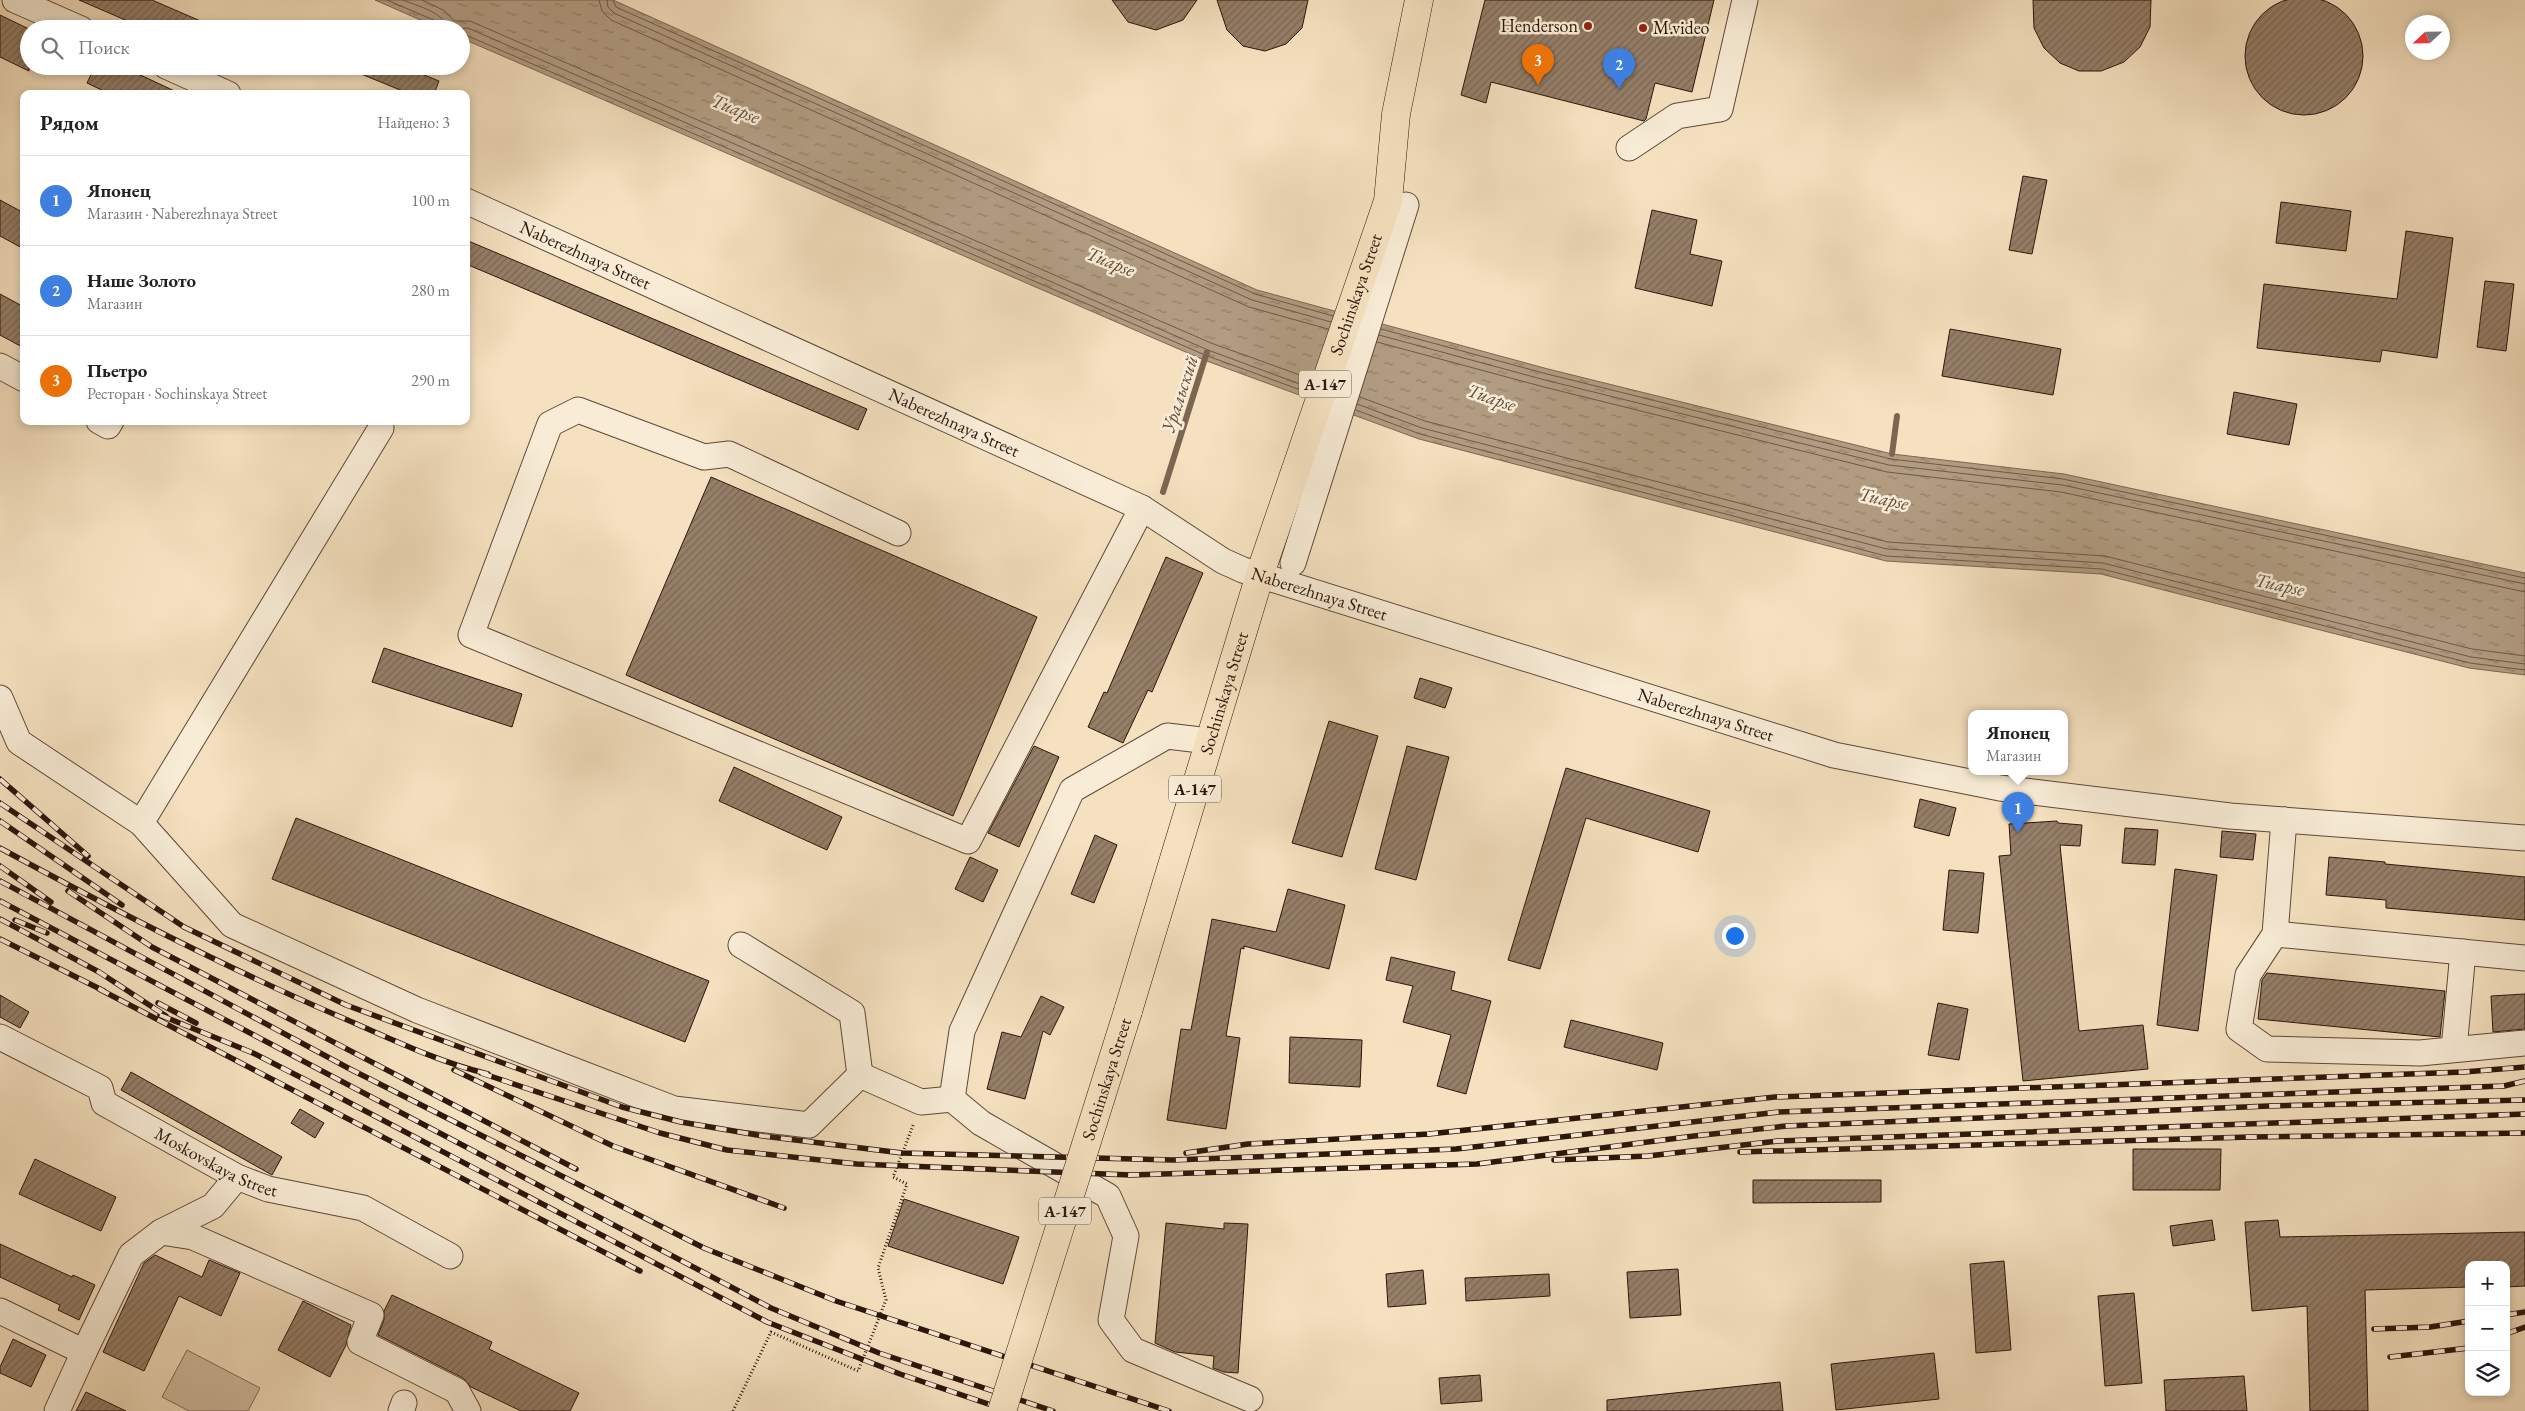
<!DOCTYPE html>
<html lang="ru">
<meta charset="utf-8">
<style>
body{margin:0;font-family:"EB Garamond",serif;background:#f6f6f6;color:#202124}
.controls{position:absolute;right:15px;bottom:15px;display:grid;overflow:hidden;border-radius:10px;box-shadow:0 2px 8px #0003}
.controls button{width:45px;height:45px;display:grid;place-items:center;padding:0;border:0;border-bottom:1px solid #e0e0e0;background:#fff;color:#202124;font:25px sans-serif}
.compass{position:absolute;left:2405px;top:15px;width:45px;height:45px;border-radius:50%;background:#fff;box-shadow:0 2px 8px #0003;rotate:248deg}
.you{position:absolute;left:1734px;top:935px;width:18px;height:18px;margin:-12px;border:4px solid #fff;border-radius:50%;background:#1a73e8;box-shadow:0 0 0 8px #1a73e833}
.badge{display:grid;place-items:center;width:32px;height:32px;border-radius:50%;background:#1a73e8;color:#fff;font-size:16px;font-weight:700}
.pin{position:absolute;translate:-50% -41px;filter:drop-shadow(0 1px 2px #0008)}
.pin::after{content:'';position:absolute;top:26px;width:18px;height:15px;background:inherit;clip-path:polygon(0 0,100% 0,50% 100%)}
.popup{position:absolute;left:1968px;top:710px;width:100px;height:65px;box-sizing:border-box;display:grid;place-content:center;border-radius:10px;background:#fff;filter:drop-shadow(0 1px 4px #0005);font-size:16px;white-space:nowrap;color:#757577}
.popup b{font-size:19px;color:#202124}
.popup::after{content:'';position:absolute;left:50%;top:100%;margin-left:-10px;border:10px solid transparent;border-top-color:#fff}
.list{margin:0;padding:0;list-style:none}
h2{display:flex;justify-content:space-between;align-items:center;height:65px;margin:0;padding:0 20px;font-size:21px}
h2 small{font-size:16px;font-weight:400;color:#757577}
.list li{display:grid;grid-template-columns:32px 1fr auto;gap:15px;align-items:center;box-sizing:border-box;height:90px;padding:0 20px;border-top:1px solid #e0e0e0}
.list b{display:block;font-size:19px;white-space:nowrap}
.list p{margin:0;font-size:16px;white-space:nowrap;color:#757577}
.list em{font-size:16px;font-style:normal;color:#757577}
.icon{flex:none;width:28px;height:28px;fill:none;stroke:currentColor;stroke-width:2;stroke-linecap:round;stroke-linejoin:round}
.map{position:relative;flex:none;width:2525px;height:1411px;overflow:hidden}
.search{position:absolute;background:#fff;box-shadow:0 2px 8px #0003;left:20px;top:20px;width:450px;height:55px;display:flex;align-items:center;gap:12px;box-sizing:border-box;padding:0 18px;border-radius:28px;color:#757577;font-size:19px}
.panel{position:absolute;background:#fff;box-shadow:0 2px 8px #0003;left:20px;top:90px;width:450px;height:335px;border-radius:10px}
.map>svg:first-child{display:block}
</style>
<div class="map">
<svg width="2525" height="1411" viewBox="0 0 2525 1411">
<defs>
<pattern id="water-ripples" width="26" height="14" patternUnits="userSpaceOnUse" patternTransform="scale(1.25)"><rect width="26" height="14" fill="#b19c82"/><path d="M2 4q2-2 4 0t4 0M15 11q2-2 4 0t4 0" fill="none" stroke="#907e69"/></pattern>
<pattern id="building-hatch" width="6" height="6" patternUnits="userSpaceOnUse" patternTransform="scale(1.25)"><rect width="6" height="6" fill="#957f69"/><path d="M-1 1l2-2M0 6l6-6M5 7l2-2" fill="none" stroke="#7a6755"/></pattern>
</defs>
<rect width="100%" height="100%" fill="#f5e1c0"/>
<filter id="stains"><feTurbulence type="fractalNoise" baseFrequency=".004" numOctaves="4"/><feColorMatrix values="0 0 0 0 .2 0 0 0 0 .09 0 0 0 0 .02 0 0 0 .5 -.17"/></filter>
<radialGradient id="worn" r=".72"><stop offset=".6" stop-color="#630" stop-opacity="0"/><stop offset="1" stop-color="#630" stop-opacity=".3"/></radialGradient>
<path fill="#d3bea1" stroke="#806a56" d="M187 1350 260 1388 248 1411H189L162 1397Z"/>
<path fill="url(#water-ripples)" stroke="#7c6652" d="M375 0H613L1257 290 1548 369 1892 454 2064 474 2525 573V675L2469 668 2101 574 1886 561 1419 439 1204 360 461 38V29H441Z"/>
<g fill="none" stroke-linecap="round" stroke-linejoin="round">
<path stroke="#6e5846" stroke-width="1" d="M387 0 438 22 441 29
M403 0C416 6 446 12 447 29
M422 0 445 11 454 21H470L1211 343 1311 379
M599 0 602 11 611 20 1249 307 1328 329
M607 0 608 7 614 13 1252 300 1331 322
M613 0 616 7 1255 294 1333 316
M456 29 468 28 1208 350 1308 387
M461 33 1205 355 1306 392
M1381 329 1547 374 1891 459 2063 479 2525 578
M1379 335 1545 380 1889 465 2062 485 2525 584
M1377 342 1544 387 1887 472 2061 492 2525 592
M1360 397 1425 421 1888 542 2105 556 2472 649 2525 656
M1357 404 1422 428 1887 549 2103 563 2471 657 2525 664
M1356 410 1420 434 1886 556 2102 569 2470 663 2525 670"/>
<path stroke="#7c6652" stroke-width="6" d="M1892 454 1897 416
M1163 492 1207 352"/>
</g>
<path fill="url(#building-hatch)" stroke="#2c150a" d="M2245 56a59 59 0 1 1 118 0a59 59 0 1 1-118 0Z
M79 0H152L219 29H146Z
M1112 0H1197L1183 20 1156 30 1128 22Z
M1217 0H1308L1302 28 1286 44 1265 51 1243 46 1227 30Z
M1485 0H1714L1692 92 1655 83 1646 119 1644 121 1491 82 1486 103 1461 95Z
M2033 0H2151L2150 27 2140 47 2124 62 2101 71H2079L2060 63 2044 48 2034 28Z
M0 15 29 29V71L0 57Z
M95 66H121L181 94H110L87 83Z
M402 66 439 81 434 94H410L344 67Z
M2023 176 2047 180 2032 254 2009 250Z
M0 200 24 213V249L0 236Z
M2281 202 2351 211 2346 251 2276 243Z
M1652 210 1697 220 1690 254 1722 261 1712 306 1635 288Z
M2406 231 2453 238 2437 358 2382 350 2380 362 2257 348 2264 284 2397 299Z
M466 240 867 409 858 430 466 264Z
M2485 281 2514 284 2506 351 2477 347Z
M0 294 24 307V348L0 335Z
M1950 329 2061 349 2053 395 1942 376Z
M2234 392 2297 404 2289 445 2227 434Z
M711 477 1037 617 953 816 626 675Z
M1166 557 1203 573 1152 692 1148 690 1123 743 1088 727 1104 692 1107 693Z
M384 648 522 694 512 727 372 682Z
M1420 678 1452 688 1445 708 1414 698Z
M1329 721 1378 736 1342 857 1292 843Z
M1034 746 1059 757 1019 847 988 833Z
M1407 746 1449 757 1416 880 1375 869Z
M734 767 842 817 827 850 719 801Z
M1566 768 1710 811 1698 852 1586 818 1540 969 1508 960Z
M1920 799 1956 808 1949 836 1914 827Z
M296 818 709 981 685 1042 272 879Z
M2057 821 2058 823 2082 825 2080 846 2060 845 2079 1031 2143 1025 2148 1069 2023 1081 1999 856 2011 855 2009 824Z
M2125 828 2158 830 2155 865 2122 863Z
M2222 831 2256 834 2253 860 2220 857Z
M1095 835 1117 845 1094 903 1071 894Z
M970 857 998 870 983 902 955 889Z
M2329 857 2385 862V864L2525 877V920L2386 908V900L2326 895Z
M2175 869 2217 875 2198 1031 2157 1025Z
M1949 870 1984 873 1978 933 1943 930Z
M1288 889 1345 905 1329 969 1244 946V949L1241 948 1226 1036 1240 1038 1226 1129 1167 1120 1181 1029 1191 1030 1212 919 1276 932Z
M1391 957 1455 972 1451 990 1491 1001 1466 1094 1437 1086 1451 1035 1403 1022 1413 986 1386 980Z
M2267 973 2445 991 2440 1037 2258 1019 2262 980Z
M2525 994V1029L2493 1032 2491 996Z
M0 995 29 1012 20 1028 0 1017Z
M1041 996 1064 1007 1050 1035 1043 1031 1025 1099 987 1089 1002 1032 1021 1037Z
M1938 1003 1968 1009 1959 1060 1928 1055Z
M1571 1020 1663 1043 1657 1070 1564 1047Z
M1290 1037 1362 1040 1360 1087 1289 1083Z
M131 1072 282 1157 272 1175 121 1090Z
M300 1109 324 1123 315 1138 291 1123Z
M2133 1149H2221L2220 1190H2133Z
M35 1159 116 1197 101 1231 19 1194Z
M1753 1180H1881V1202L1753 1203Z
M904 1199 1019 1237 1003 1284 888 1246Z
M2212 1220 2215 1240 2173 1246 2170 1226Z
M2278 1220 2280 1237 2525 1232V1286L2506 1287V1265H2469V1287L2365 1290 2368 1411H2310L2307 1306 2252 1311 2245 1222Z
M1166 1223 1224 1229V1223L1248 1224 1238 1373 1224 1372 1213 1368 1214 1356 1175 1352 1155 1343Z
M0 1244 72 1277 73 1275 95 1285 79 1320 58 1310 60 1305 0 1277Z
M155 1255 202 1277 209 1260 240 1273 221 1316 179 1296 144 1371 103 1352 144 1263Z
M2004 1261 2011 1350 1976 1353 1970 1264Z
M1678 1269 1681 1315 1630 1318 1627 1272Z
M1423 1270 1426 1304 1388 1307 1386 1274Z
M1549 1274 1550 1296 1466 1301 1465 1278Z
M2134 1293 2142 1383 2105 1386 2098 1296Z
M392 1295 492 1342 489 1349 579 1393 570 1411H521L471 1387 463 1378 378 1335 384 1320V1311Z
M303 1301 351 1325 346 1345 330 1377 278 1350Z
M13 1339 46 1355 31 1387 0 1373V1367Z
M1934 1353 1939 1399 1836 1410 1831 1364Z
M1480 1375 1482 1401 1441 1404 1439 1378Z
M2244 1376 2247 1411H2166L2164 1380Z
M1780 1382 1783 1411H1607V1400Z
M86 1392 126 1411H76Z"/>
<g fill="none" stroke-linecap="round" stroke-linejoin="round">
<g stroke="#5e4838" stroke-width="27">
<g id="minor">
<path d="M15 0 81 29"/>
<path d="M166 66 228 94"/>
<path d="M1629 148 1677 116 1720 109 1745 0"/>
<path id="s1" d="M466 201 1142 508 1223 561 1243 570 1834 755 2000 788 2230 816 2525 838"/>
<path d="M0 366 24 379"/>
<path d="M99 421 108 426 111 421"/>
<path d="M898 533 729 454 704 457 578 410 550 424 471 635 968 841 1142 508"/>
<path d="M1293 563 1406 205"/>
<path d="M0 698 19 742 141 823 232 925 417 1010 674 1109 809 1125 860 1075 921 1102 952 1099"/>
<path d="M1209 741 1167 736 1072 790 962 1031 952 1099 981 1123 1108 1196 1126 1236 1111 1320 1133 1350 1250 1399"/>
<path d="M2284 820 2275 934 2248 975 2239 1029 2267 1049 2420 1053 2525 1043"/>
<path d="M141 823 381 428"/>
<path d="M2275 934 2525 958"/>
<path d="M741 945 852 1013 860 1075"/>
<path id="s2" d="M0 1037 100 1088 104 1103 237 1177 268 1189 363 1208 450 1256"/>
<path d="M2454 1049 2463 952"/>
<path d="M161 1232 193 1237 371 1315 360 1342 457 1391 468 1411"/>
<path d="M0 1311 84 1352 57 1411"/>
<path d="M84 1352 131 1255 161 1232 213 1206 237 1177"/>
<path d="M401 1411 404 1403"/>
</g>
</g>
<g stroke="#2c150a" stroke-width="29">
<g id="highway">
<path id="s3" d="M1128 1011 1262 568 1388 201 1396 114 1419 0"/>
</g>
</g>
<path stroke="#2c150a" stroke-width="3" stroke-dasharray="1 2.5" stroke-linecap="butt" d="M733 1411 771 1332 858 1371 886 1300 878 1268 907 1184 893 1177 914 1123"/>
<use href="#minor" stroke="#f8ecd6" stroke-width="25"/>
<use href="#highway" stroke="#f5e1c0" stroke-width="28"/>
<g stroke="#2c150a" stroke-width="5.5">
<path id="rail" d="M0 779 88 856
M0 803 184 927 346 1005 622 1107 681 1122 763 1136 902 1153 1173 1160 1456 1149 1779 1112 2504 1086 2525 1081
M0 821 122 905
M0 848C112 909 226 968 343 1018 391 1039 438 1062 488 1074
M0 866 51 902
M0 881 350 1069 704 1248 836 1301 1169 1411
M68 891 152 947 576 1169
M0 901 771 1308 879 1353 1053 1411
M0 919 99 972 166 1016
M15 920 47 933
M0 939 104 991
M99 989 640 1271
M158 1003 196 1023
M160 1015 253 1053 339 1097
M454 1070 613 1146 784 1208
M481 1073 660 1133 727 1150 857 1164 1131 1175 1477 1164 1694 1136 1786 1126 2269 1106 2525 1100
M333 1094 767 1322 900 1374 1009 1411
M1740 1152 2250 1137 2525 1133
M1186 1153 1248 1144 1429 1134 1775 1097 2464 1072 2525 1067
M1554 1160 1648 1156 1778 1141 2525 1114
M2506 1315 2525 1312
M2374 1329 2430 1327 2469 1321
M2506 1334 2525 1327
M2390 1357 2469 1348"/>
</g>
<use href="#rail" stroke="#f8ecd6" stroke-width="4" stroke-dasharray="11" stroke-linecap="butt"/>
<g stroke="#2c150a" stroke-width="29" stroke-linecap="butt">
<g id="highway-bridge">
<path id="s4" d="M1002 1411 1128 1011"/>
</g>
</g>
<use href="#highway-bridge" stroke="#f5e1c0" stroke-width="28"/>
</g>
<g fill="#8f2418" stroke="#f8ecd6" stroke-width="2">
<circle cx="1588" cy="26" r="5"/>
<circle cx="1643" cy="28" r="5"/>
</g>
<g text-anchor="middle" stroke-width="5" stroke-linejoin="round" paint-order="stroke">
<g fill="#f8ecd6" stroke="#695647" stroke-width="1">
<rect x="1299" y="370.5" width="52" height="27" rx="4"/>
<rect x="1169" y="775.5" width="52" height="27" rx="4"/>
<rect x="1039" y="1197.5" width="52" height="27" rx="4"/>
</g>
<g font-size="16" font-weight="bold" fill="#2c150a">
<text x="1325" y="390">А-147</text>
<text x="1195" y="795">А-147</text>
<text x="1065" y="1217">А-147</text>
</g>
<g font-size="18" fill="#2c150a" stroke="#f8ecd6" text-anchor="end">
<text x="1578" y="32">Henderson</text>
<text x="1653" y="34" text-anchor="start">M.video</text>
</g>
<g font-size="18" fill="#2c150a" stroke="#f8ecd6">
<text dy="6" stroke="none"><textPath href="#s1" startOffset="131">Naberezhnaya Street</textPath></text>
<text dy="6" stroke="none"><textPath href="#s3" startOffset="752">Sochinskaya Street</textPath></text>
<text dy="6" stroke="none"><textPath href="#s1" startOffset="536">Naberezhnaya Street</textPath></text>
<text dy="6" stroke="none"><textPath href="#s1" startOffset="941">Naberezhnaya Street</textPath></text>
<text dy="6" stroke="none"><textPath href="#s3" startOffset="332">Sochinskaya Street</textPath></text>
<text dy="6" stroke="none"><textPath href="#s1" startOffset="1346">Naberezhnaya Street</textPath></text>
<text dy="6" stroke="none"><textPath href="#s4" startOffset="348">Sochinskaya Street</textPath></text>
<text dy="6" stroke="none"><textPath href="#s2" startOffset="255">Moskovskaya Street</textPath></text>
</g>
<g font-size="19" font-style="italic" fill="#614b3a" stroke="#f8ecd6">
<text transform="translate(736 108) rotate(22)" y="7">Tuapse</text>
<text transform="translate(1111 261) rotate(22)" y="7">Tuapse</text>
<text transform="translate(1179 394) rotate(-72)" y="7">Уральский</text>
<text transform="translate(1492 397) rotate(19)" y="7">Tuapse</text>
<text transform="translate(1884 498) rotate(12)" y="7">Tuapse</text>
<text transform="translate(2280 584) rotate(12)" y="7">Tuapse</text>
</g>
</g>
<rect width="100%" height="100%" filter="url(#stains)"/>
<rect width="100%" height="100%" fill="url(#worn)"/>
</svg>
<div class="controls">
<button>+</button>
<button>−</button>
<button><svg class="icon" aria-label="layers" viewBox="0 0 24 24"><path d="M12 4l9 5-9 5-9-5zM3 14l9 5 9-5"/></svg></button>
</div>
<svg class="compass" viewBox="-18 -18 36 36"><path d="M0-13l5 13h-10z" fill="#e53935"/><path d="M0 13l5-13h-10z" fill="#757577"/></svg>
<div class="you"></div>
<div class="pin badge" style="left:2018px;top:833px;background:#3f7fe0">1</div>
<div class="popup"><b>Японец</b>Магазин</div>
<div class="pin badge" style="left:1619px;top:89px;background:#3f7fe0">2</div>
<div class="pin badge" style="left:1538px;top:85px;background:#e8710a">3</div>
<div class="search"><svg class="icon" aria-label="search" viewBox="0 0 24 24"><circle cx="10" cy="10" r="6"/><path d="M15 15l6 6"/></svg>Поиск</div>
<section class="panel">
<h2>Рядом<small>Найдено: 3</small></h2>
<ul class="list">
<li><span class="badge" style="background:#3f7fe0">1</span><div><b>Японец</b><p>Магазин · Naberezhnaya Street</p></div><em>100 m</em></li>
<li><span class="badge" style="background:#3f7fe0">2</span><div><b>Наше Золото</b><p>Магазин</p></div><em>280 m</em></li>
<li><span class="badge" style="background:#e8710a">3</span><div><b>Пьетро</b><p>Ресторан · Sochinskaya Street</p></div><em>290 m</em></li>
</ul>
</section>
</div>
